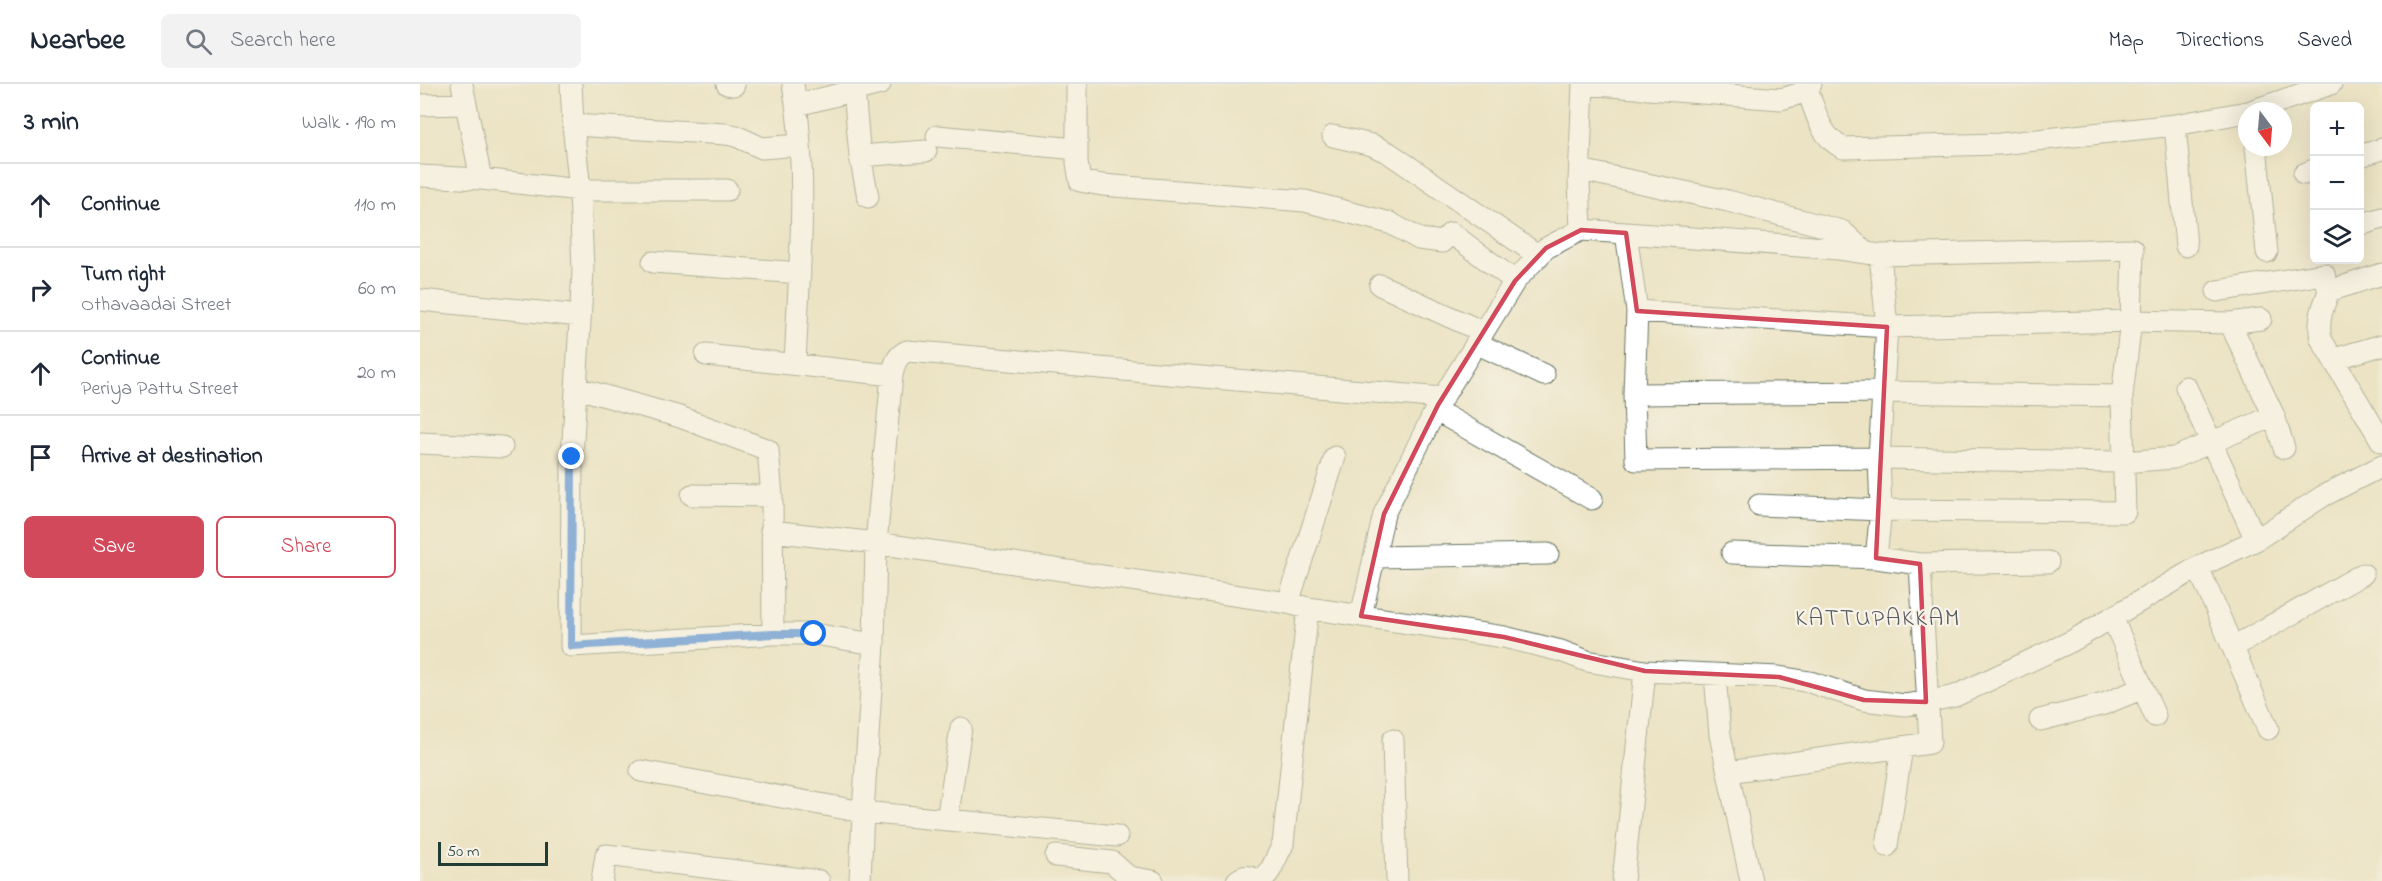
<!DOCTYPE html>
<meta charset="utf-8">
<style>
body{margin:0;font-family:"Indie Flower",sans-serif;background:#f2f2f3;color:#1f2937}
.controls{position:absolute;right:18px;top:18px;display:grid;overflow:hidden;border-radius:9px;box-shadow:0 6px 24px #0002}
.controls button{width:54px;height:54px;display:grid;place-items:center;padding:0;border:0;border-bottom:2px solid #e0e1e3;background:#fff;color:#1f2937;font:30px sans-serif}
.compass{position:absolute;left:1818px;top:18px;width:54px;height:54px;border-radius:50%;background:#fff;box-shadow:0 6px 24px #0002;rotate:164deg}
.scale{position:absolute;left:18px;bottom:15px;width:110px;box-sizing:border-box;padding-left:6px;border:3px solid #1f3d34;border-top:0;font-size:16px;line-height:21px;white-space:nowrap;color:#1f3d34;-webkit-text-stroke:4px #f7f3e8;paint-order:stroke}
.stop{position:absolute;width:18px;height:18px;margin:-14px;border:4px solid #1a73e8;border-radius:50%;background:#fff}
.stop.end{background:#1a73e8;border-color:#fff;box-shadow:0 2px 6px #0008}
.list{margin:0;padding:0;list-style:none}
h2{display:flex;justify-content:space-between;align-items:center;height:78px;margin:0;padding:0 24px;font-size:26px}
h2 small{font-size:20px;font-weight:400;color:#747a83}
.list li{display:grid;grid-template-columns:39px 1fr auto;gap:18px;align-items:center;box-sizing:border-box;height:84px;padding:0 24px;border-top:2px solid #e0e1e3}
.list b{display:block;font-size:22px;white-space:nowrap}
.list p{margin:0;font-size:20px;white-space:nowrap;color:#747a83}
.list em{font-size:20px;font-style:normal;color:#747a83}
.actions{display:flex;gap:12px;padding:18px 24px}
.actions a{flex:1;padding:14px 0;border:2px solid #d1495b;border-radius:9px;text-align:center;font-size:21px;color:#d1495b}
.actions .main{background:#d1495b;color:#fff}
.icon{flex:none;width:33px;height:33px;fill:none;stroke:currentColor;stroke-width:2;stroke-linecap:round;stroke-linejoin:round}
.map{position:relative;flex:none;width:1962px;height:797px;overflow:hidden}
header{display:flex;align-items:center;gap:36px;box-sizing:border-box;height:84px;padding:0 30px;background:#fff;border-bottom:2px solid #e0e1e3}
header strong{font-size:28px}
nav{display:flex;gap:33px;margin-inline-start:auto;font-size:21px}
.search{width:420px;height:54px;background:#f2f2f3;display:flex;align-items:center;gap:15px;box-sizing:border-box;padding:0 21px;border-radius:9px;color:#747a83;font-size:22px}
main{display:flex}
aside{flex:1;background:#fff}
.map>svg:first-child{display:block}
</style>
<header>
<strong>Nearbee</strong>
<div class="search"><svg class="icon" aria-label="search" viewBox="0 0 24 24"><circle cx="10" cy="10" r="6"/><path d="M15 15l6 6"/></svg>Search here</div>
<nav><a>Map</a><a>Directions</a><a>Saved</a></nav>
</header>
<main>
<aside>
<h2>3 min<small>Walk · 190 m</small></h2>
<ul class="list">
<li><svg class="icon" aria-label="ahead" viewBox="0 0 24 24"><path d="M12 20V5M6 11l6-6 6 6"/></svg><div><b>Continue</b></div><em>110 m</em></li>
<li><svg class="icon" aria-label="right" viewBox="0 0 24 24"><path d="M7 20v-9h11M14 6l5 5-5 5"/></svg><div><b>Turn right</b><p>Othavaadai Street</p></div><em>60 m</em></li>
<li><svg class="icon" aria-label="ahead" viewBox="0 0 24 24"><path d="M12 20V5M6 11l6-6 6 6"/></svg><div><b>Continue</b><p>Periya Pattu Street</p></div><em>20 m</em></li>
<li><svg class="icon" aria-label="arrive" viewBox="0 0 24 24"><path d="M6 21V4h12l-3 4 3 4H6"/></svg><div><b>Arrive at destination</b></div></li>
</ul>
<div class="actions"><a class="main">Save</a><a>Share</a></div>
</aside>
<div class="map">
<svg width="1962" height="797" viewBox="0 0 1962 797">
<rect width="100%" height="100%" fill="#f7f3e8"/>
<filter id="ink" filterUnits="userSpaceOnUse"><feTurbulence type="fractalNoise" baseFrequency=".0167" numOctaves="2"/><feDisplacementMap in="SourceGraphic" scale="12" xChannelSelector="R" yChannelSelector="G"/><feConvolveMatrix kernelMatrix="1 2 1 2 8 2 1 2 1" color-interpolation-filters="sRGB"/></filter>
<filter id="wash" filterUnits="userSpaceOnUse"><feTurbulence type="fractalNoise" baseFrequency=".008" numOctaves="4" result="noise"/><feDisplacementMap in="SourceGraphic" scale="24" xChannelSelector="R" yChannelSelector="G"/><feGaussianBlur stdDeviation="1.35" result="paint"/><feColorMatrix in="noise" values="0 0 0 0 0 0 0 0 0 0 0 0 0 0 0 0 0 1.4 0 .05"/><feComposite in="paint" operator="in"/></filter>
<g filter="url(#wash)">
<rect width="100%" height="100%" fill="#ece3c4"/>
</g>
<g filter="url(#ink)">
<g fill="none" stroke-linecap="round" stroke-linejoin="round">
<g stroke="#677766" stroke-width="23">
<path id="minor" d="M42 0 61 95
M151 0 153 41 160 106 163 187 152 373 151 562 353 550H394L454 560
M307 0 314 1
M373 0C389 93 379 187 375 280
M657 0V79L660 97 682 101 885 117 970 139 999 155 1022 158 1031 149 1095 197
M1163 0 1361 15C1372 12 1384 10 1391 0
M1387 5C1396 28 1400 53 1423 64L1580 60 1755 41 1827 28
M434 7 440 72 448 113
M0 21 46 20
M377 21 460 0
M1831 27 1911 0
M153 41 306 50 316 52 342 64 380 61
M1755 41 1766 162
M517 52 657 65
M913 52 952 61 969 69 1119 172
M1836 63 1847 168
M440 72 506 67
M1940 72 1962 65
M1160 86 1308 117 1422 147 1446 169
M1884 90 1894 86
M0 92 61 95 160 106H307
M1940 141 1962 134
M1161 146 1206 149 1217 227 1467 243 1711 237 1810 239 1841 235
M1206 149 1419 165 1460 171 1713 165 1711 237 1702 312 1705 428 1461 426 1339 421
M233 178 380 189
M960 201 1063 248
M1797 207 1904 190 1909 207 1962 190
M1909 207C1903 223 1897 237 1901 255L1962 358
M0 216 160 232
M1217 227 1214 310 1216 376 1459 374 1704 378 1754 374 1854 332
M1810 239 1854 332 1864 364
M1056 259 1124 291
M286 271 472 291 456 459 454 560 443 728 440 797
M1914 275 1962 261
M472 291C475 280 476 272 487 267L1022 314
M1766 303 1836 456
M157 304 260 333 348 366 352 412
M1214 310 1462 308 1702 312
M1015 326 1172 415
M0 359 82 363
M272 411 352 412 353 550
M351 447 456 459 868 519 888 524 1084 553 1141 567 1167 577 1225 587 1359 593 1390 598 1444 616 1485 621 1506 618 1535 612 1652 557 1778 483 1836 456 1903 412 1962 382
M1312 469 1456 474 1500 480 1628 478
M954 473 1128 470
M1456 474 1461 426 1459 374 1467 243 1460 171
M1778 483 1848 645
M868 519 915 373
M941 532 964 430 1018 321 1095 197 1126 164 1161 146 1159 97 1163 0
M1692 533 1735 632
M1813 563 1943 490
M1295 591 1300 651 1331 797
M1620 636 1684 620 1723 604
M973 656 977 797
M221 687 443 728 697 752
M1308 688 1510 659 1500 480
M527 736 541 644
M1467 762 1482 663
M636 772 692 778 709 793 733 797
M182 797 186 771 399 797
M817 797C824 790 830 792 838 797
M843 797 851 785 863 760 888 524
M1203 797 1225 587"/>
</g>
<use href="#minor" stroke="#fff" stroke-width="21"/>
</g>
</g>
<g fill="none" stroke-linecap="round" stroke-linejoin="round" filter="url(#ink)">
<path stroke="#1a73e8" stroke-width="8" d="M152 373 151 562 353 550H394"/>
</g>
<path d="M0 0H1962V797H0ZM1161 146 1206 149 1217 227 1467 243 1456 474 1500 480 1506 618 1444 616 1359 593 1225 587 1084 553 941 532 964 430 1018 321 1095 197 1126 164Z" fill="#ece3c4" fill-opacity=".55" fill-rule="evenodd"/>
<path fill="none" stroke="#d1495b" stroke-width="4.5" stroke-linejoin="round" d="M1161 146 1206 149 1217 227 1467 243 1456 474 1500 480 1506 618 1444 616 1359 593 1225 587 1084 553 941 532 964 430 1018 321 1095 197 1126 164Z"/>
<g text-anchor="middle" stroke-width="4.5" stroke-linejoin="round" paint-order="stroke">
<g font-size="24" letter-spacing="1.5" fill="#595c5f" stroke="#f7f3e8">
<text x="1458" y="541">KATTUPAKKAM</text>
</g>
</g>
</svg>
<div class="controls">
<button>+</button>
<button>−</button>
<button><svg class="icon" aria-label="layers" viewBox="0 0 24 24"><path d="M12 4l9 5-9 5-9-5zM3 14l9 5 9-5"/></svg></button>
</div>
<svg class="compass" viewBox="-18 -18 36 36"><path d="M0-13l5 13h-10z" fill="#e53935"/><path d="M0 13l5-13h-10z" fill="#747a83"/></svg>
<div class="scale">50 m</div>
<div class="stop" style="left:394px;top:550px"></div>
<div class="stop end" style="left:152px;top:373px"></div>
</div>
</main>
